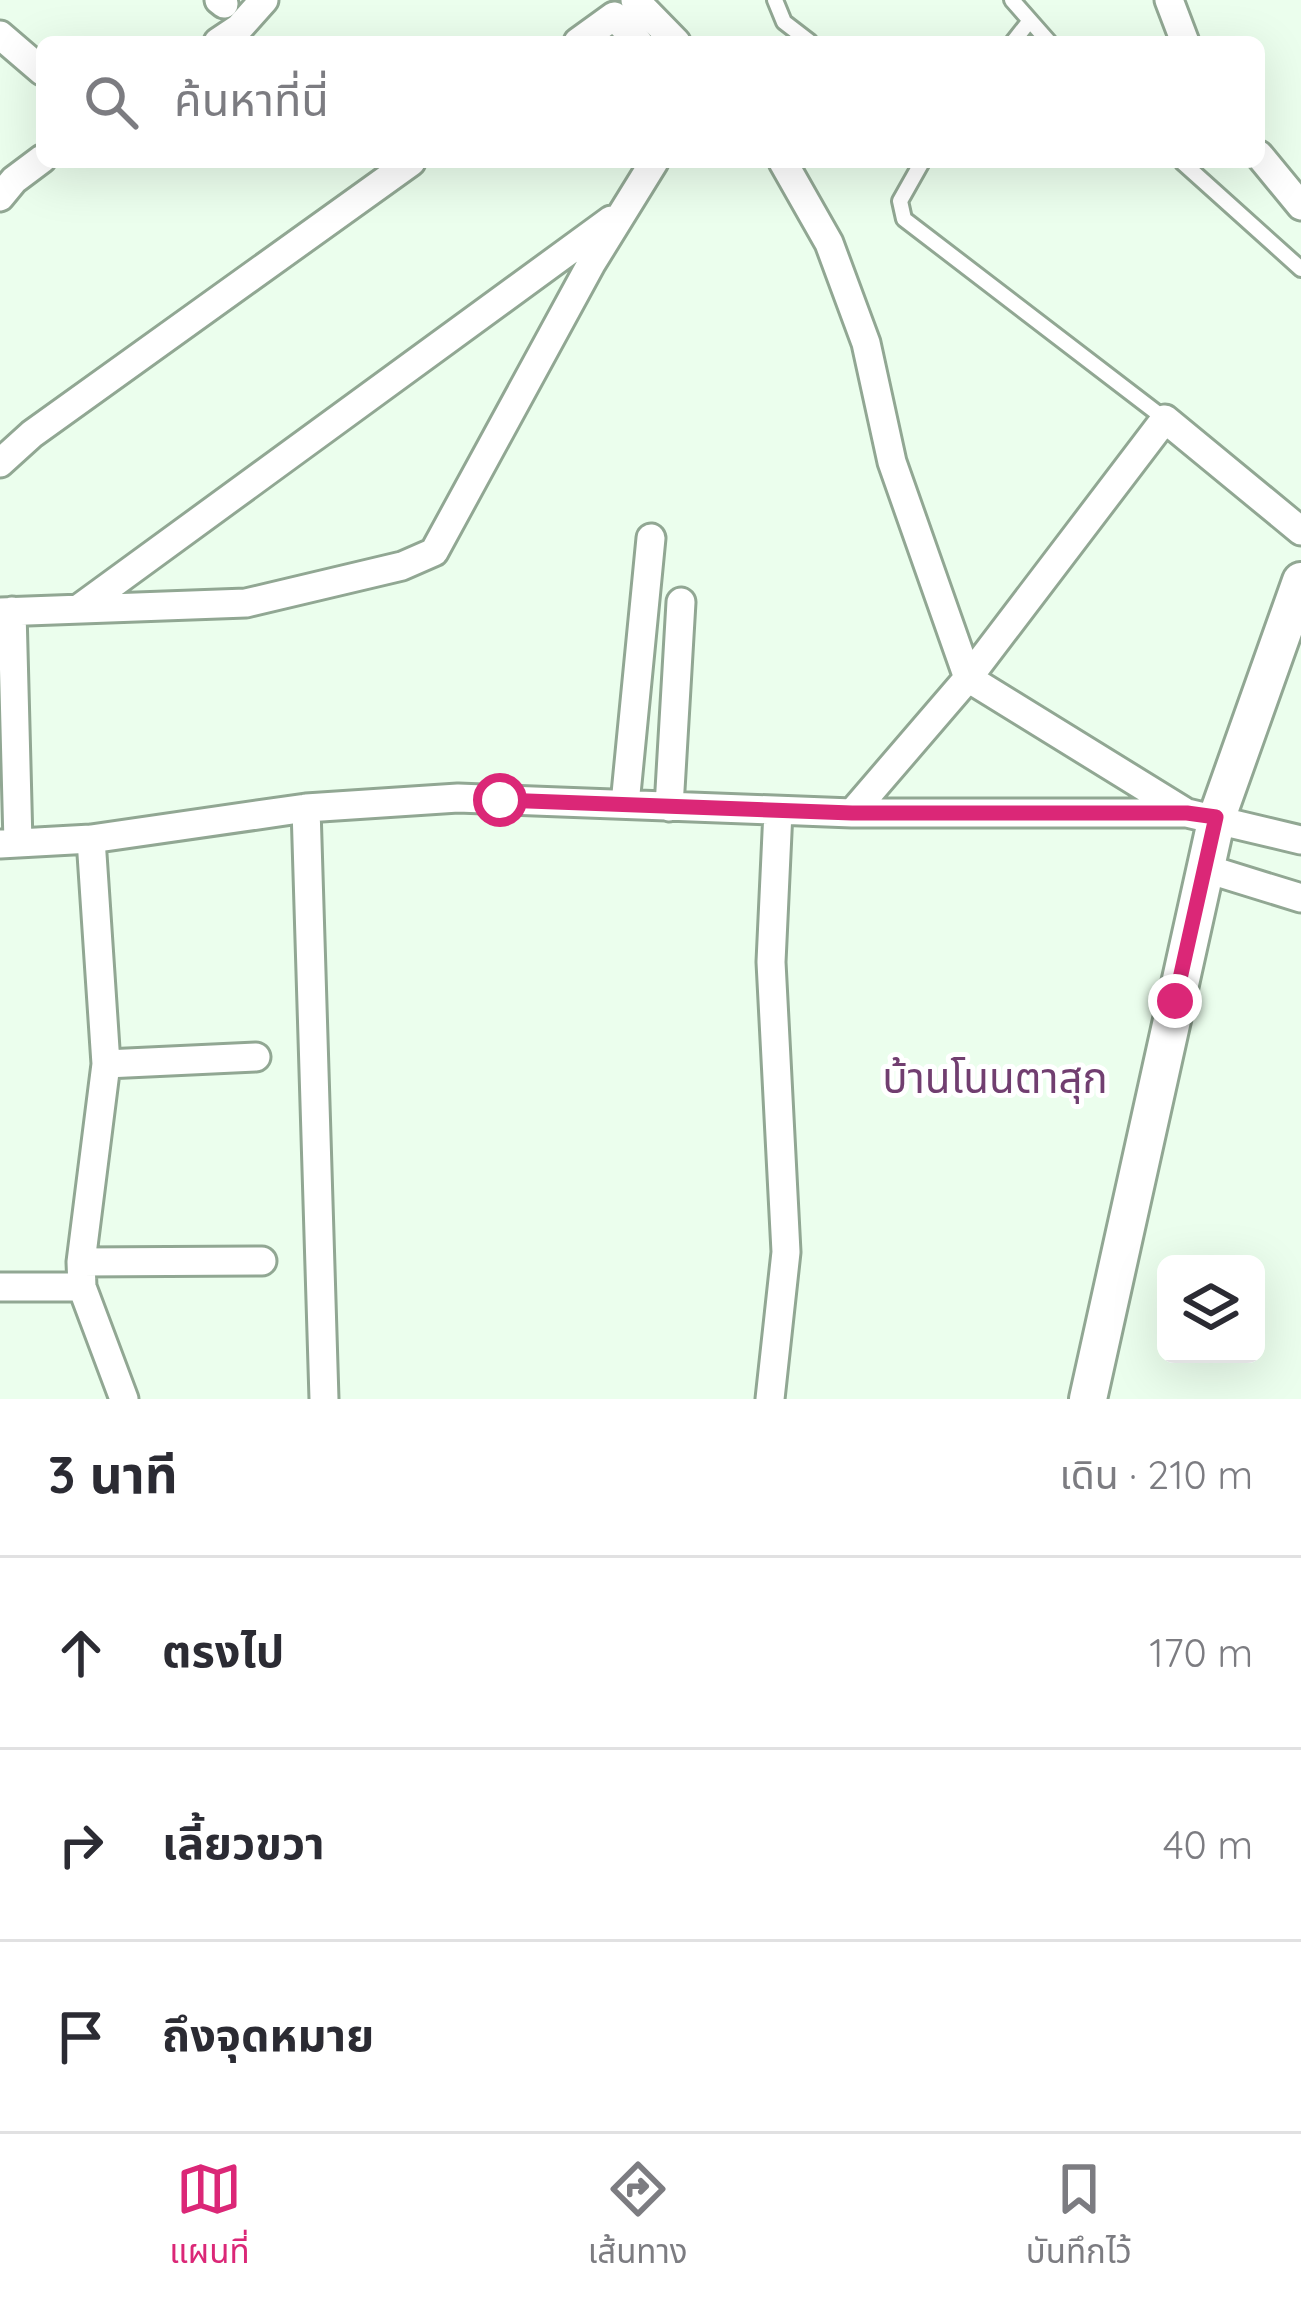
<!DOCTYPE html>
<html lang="th">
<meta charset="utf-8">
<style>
body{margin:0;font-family:Quicksand,"Noto Sans Thai",sans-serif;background:#f7f7f7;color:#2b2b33}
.controls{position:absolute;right:36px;bottom:36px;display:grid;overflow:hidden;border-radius:18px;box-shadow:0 12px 48px #0002}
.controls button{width:108px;height:108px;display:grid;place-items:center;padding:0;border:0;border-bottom:3px solid #e1e1e2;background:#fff;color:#2b2b33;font:60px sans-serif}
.stop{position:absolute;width:36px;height:36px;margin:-27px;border:9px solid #db2777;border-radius:50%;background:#fff}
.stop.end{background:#db2777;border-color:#fff;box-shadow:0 3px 12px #0008}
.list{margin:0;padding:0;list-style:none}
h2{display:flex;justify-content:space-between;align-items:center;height:156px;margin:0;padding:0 48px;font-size:51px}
h2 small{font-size:39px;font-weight:400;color:#7c7c81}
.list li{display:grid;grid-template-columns:78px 1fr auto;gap:36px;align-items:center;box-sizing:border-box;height:192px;padding:0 48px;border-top:3px solid #e1e1e2}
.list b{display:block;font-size:45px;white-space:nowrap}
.list em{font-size:39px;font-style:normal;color:#7c7c81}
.icon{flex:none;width:66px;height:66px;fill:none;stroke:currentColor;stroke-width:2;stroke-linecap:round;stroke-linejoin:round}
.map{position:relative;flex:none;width:1301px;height:1399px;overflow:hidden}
.search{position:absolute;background:#fff;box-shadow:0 12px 48px #0002;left:36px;right:36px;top:36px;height:132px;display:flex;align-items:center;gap:30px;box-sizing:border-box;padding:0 42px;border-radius:18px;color:#7c7c81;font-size:45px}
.sheet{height:732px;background:#fff}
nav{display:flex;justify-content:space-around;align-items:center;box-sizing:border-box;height:168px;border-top:3px solid #e1e1e2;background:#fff;font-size:33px;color:#7c7c81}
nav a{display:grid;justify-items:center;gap:6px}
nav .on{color:#db2777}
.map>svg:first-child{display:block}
</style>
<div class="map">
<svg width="1301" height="1399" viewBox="0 0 1301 1399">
<rect width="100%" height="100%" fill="#ebfeed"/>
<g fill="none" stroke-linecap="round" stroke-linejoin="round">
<g stroke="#91a793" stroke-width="20">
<path id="service" d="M775 0 784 22 810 42
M1012 0 1049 42
M1013 42 1028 23
M922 162 900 201 904 219 1165 419
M1182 162 1301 269"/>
</g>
<g stroke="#91a793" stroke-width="33">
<path id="minor" d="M219 0 224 4
M635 0 676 42
M1169 0 1185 42
M0 35 42 71
M218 42 239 28 264 0
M578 42 614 16 638 42
M1259 155 1301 206
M783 162 829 243 866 343 892 462 968 678
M0 197 14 180 42 159
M0 463 32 434 411 162
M81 607 611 220
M12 611 18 843
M0 612 246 603 402 566 434 552 591 264 654 162
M968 678 1165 419 1301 531
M625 804 651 538
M669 807 681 602
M306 808 324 1399
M852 813 968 678 1185 812
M91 839 106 1064 81 1262 82 1287 124 1399
M0 844 91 839 306 808 458 798 852 813H1187L1301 840
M1204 868 1301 898
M106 1064 256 1057
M81 1262 262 1261
M0 1287H82
M770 1399 786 1252 771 962 778 811"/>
</g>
<g stroke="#91a793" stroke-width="42">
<path id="tertiary" d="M1088 1399 1217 817 1301 581"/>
</g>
<use href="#service" stroke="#fff" stroke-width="14"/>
<use href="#minor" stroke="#fff" stroke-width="27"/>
<use href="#tertiary" stroke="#fff" stroke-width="36"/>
</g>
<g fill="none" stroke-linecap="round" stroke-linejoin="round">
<path stroke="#db2777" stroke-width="15" d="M500 800 852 813H1187L1216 817 1175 1001"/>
</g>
<g text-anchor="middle" stroke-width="10" stroke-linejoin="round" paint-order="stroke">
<g font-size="42" fill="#713e70" stroke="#fff">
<text x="995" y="1093">บ้านโนนตาสุก</text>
</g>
</g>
</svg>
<div class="controls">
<button><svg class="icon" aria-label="layers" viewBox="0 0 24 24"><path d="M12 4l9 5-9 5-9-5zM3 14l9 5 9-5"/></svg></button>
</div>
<div class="stop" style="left:500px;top:800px"></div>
<div class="stop end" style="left:1175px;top:1001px"></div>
<div class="search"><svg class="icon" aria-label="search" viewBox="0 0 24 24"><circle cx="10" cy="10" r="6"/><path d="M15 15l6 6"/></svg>ค้นหาที่นี่</div>
</div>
<section class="sheet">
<h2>3 นาที<small>เดิน · 210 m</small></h2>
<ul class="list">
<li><svg class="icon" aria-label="ahead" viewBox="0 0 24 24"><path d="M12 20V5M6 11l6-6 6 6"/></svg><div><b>ตรงไป</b></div><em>170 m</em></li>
<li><svg class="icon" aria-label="right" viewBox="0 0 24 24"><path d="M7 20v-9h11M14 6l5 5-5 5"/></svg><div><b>เลี้ยวขวา</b></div><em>40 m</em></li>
<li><svg class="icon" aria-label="arrive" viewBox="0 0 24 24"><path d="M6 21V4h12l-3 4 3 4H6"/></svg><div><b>ถึงจุดหมาย</b></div></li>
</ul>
</section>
<nav>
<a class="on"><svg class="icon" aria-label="map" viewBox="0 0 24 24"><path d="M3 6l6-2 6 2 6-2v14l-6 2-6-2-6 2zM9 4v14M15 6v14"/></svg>แผนที่</a>
<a><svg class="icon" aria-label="directions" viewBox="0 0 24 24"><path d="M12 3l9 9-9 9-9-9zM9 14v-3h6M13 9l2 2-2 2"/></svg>เส้นทาง</a>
<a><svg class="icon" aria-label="saved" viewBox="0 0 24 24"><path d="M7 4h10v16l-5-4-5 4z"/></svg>บันทึกไว้</a>
</nav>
